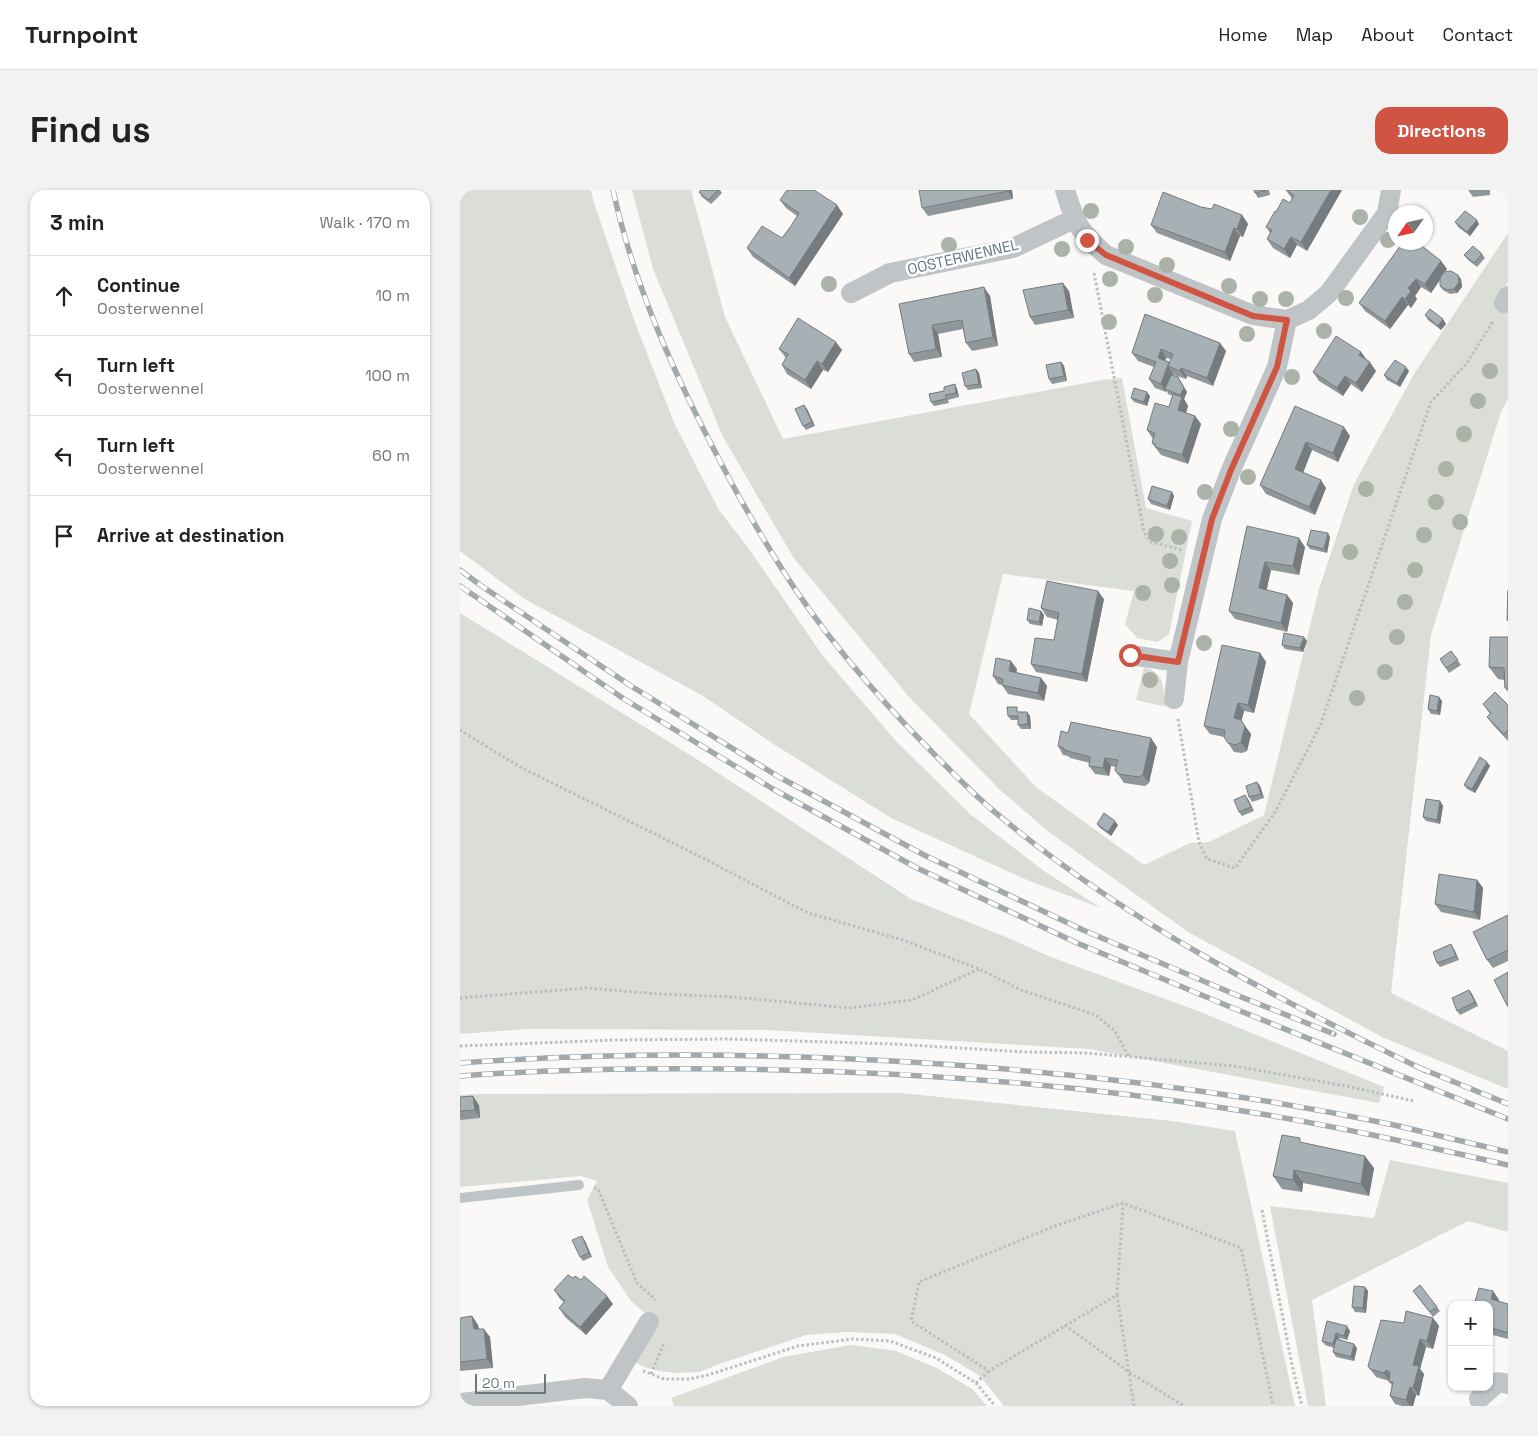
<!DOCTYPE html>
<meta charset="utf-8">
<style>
body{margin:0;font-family:"Space Grotesk",sans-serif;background:#f2f2f2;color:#222}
.controls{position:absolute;right:15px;bottom:15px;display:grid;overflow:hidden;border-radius:10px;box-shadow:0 1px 4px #0004}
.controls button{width:45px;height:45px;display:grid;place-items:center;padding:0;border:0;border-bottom:1px solid #e0e0e0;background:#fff;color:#222;font:25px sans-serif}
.compass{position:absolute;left:928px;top:15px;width:45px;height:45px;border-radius:50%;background:#fff;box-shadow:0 1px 4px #0004;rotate:236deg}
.scale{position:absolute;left:15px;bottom:12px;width:71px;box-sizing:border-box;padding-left:5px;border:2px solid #67787f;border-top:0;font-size:14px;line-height:18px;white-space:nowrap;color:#67787f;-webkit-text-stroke:4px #fff;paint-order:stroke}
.stop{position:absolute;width:15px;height:15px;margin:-11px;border:4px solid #cf5542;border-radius:50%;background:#fff}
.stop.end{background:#cf5542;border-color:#fff;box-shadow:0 1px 5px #0008}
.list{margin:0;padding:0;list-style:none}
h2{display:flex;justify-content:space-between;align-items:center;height:65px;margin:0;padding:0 20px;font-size:21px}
h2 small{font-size:16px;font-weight:400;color:#767676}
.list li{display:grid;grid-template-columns:32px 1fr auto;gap:15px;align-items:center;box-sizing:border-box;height:80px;padding:0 20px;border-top:1px solid #e0e0e0}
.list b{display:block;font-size:19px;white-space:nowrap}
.list p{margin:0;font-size:16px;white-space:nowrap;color:#767676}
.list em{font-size:16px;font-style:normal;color:#767676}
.icon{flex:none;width:28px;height:28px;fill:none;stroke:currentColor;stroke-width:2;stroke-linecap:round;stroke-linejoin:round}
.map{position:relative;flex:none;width:1048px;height:1216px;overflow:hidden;border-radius:15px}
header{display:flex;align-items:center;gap:30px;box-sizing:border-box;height:70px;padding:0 25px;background:#fff;border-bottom:1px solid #e0e0e0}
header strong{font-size:24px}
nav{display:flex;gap:28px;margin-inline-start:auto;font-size:18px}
.intro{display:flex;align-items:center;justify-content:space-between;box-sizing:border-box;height:120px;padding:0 30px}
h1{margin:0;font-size:35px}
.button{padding:12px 22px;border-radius:15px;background:#cf5542;color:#fff;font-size:18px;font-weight:700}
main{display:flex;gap:30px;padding:0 30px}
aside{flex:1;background:#fff;border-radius:15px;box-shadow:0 1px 4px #0004}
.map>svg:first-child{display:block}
</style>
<header>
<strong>Turnpoint</strong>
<nav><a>Home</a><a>Map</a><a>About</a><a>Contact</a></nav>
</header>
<div class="intro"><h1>Find us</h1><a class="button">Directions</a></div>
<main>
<aside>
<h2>3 min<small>Walk · 170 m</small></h2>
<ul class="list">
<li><svg class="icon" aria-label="ahead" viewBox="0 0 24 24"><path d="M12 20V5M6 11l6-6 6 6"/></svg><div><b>Continue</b><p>Oosterwennel</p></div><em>10 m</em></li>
<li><svg class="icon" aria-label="left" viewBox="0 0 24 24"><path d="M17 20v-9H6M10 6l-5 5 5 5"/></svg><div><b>Turn left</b><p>Oosterwennel</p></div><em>100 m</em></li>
<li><svg class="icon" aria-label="left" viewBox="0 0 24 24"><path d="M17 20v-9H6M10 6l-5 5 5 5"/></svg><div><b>Turn left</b><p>Oosterwennel</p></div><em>60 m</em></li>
<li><svg class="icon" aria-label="arrive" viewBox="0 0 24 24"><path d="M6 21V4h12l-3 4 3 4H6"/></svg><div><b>Arrive at destination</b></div></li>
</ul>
</aside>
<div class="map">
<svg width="1048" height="1216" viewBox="0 0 1048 1216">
<rect width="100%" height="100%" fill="#faf9f8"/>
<path fill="#daded7" d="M0 0H131L133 10 174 130 215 235 259 320 289 359 363 466 436 551 510 624 584 681 641 718 567 690 431 628 315 555 243 506 63 408 0 361Z
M172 0H231L265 127 323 249 642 190 662 188 686 318 732 331 709 444 698 452 677 448 665 434 674 401 543 384 509 524 576 597 684 675 730 653 749 652 804 625 859 399 894 294 954 184 1048 43V92L1035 112 1048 120V209L1041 222 971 445 931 803 1048 861V899L924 848 728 742 589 642 541 601 449 507 333 367 263 247 193 79Z
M0 423 235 568 451 709 546 747 591 767 738 821 924 897 919 913 629 859 307 840 68 839 0 844Z
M684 477C700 482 704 491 704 507L708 508 707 517 676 510Z
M441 903 712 931 775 941 835 1216H544L520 1186 485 1165 435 1144 387 1142 346 1145 262 1173 240 1182 217 1183 199 1181 184 1177 175 1172 198 1135 171 1111 148 1077 127 1010 137 991 121 986 0 997V905L17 904Z
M930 970 1048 993V1042L1008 1031 852 1110 866 1216H848L810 1016 914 1028Z
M391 1155 436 1161 477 1178 512 1199 527 1216H214L211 1208 323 1167Z"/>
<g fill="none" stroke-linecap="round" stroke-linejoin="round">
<path stroke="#babec0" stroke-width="3" stroke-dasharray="2.5 2.5" stroke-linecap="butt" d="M634 83 684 342 691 352 722 360
M718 529 739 652 747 669 775 678 814 624 860 536 971 212 1007 173 1033 131
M0 540 60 577 237 665 348 723 443 750 519 779 561 800 636 825 655 841 669 867
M0 808 126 798 199 804 272 807 390 818 452 810 519 779
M0 856 155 850 268 849 434 854 565 862 627 863 774 876 886 896 954 911
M134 998 138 999 177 1093 196 1110
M802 1020 832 1175 842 1216
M657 1105 663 1014
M605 1135 669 1182 724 1216
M183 1181 204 1189H229L248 1185 338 1156 393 1149 430 1151 476 1168 516 1193 535 1216
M191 1184 204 1153
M516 1193 529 1181
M674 1216 657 1105 529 1181 451 1131 459 1092 592 1037 663 1013 781 1058 813 1216"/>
<path stroke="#bfc4c7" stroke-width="10" d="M0 1008 119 995"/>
<path stroke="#bfc4c7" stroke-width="20" d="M605 0C615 33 619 42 646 65L793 125 827 130 849 120 869 103 927 23 931 0
M391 103 430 83 553 58 614 29
M1044 113 1048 106
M670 465 718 472
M714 509 718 472 752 329 771 280 817 177 827 130
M148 1200 189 1132
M1019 1209 1038 1192 1048 1194
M0 1213 125 1198 148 1200 168 1216"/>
<g stroke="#a2a9ad" stroke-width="5.5">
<path id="rail" d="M153 0C174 96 215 186 261 273 279 308 299 342 320 376 362 443 418 508 474 564 496 586 518 609 542 628 670 734 817 809 966 881
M0 380 23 397 171 496 319 587 464 665 623 740 774 804 874 844
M0 396 164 509 313 599 457 678 617 753 768 816 1048 929
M0 873C137 863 276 863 414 870 588 879 763 899 934 935 972 944 1010 953 1048 962
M960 878 1048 914
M0 886C92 879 184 878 276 879 445 881 615 894 783 921 872 935 960 955 1048 975"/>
</g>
<use href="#rail" stroke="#fff" stroke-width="4" stroke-dasharray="11" stroke-linecap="butt"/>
</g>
<g fill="#abb2a8">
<circle cx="631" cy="21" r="8"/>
<circle cx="900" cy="27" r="8"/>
<circle cx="928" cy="50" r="8"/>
<circle cx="489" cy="55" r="8"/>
<circle cx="666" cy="57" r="8"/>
<circle cx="602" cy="59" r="8"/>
<circle cx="707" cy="75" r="8"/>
<circle cx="650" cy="89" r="8"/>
<circle cx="369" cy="94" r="8"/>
<circle cx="769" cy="96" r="8"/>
<circle cx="695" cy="105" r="8"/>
<circle cx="886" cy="108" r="8"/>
<circle cx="800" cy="109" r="8"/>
<circle cx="826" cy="109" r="8"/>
<circle cx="649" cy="132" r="8"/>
<circle cx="864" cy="141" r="8"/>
<circle cx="787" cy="144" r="8"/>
<circle cx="1030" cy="181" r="8"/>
<circle cx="832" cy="187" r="8"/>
<circle cx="1018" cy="211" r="8"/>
<circle cx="771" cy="239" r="8"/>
<circle cx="1004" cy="244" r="8"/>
<circle cx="986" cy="279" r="8"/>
<circle cx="788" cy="287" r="8"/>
<circle cx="906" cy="299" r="8"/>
<circle cx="745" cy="302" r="8"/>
<circle cx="976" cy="312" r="8"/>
<circle cx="1000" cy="332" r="8"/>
<circle cx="696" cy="344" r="8"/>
<circle cx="964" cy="345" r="8"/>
<circle cx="719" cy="347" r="8"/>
<circle cx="890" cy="362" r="8"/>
<circle cx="710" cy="371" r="8"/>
<circle cx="955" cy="380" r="8"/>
<circle cx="712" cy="395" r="8"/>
<circle cx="683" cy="403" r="8"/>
<circle cx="945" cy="412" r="8"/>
<circle cx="937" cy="447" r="8"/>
<circle cx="744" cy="453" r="8"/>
<circle cx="925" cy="482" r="8"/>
<circle cx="690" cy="490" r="8"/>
<circle cx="897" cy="508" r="8"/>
</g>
<path fill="#90979b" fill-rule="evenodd" d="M241 0H260L262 3 251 14 242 7 239 2Z
M552 0 553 9 468 26 462 18Z
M794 0H809L810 5 798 8 795 3Z
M826 0H882L847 61 837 55 830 68 813 58 807 49 810 43 806 37 816 22 830 13 832 9Z
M1008 0H1030V5L1013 7Z
M320 10 383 24 335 96 293 67 287 58 322 48 331 36 337 26 326 18Z
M741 17 782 25 788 34 783 47 780 46 770 71 697 43 691 35Z
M995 32 1019 34 1010 46 998 37Z
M1022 64 1025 68 1017 77 1007 69 1004 65Z
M981 71 987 79 985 82 1001 89 1002 97 997 103 990 104 983 100 980 96V90L971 103 961 97 955 106 957 109 951 118 948 115 930 139 905 121 899 113Z
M609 101 614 128 575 135 570 127Z
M530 106 538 156 512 161 506 153 503 139 478 144 482 167 454 172 449 164 439 114Z
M685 124 766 161 753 196 727 186 726 189 714 185 713 184V185L718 187 727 202 724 209 728 216 726 223 735 226 741 234 728 274 701 265 692 253 693 249 687 240 709 217 713 206 708 204 707 201 706 202 695 198 689 189 694 177 678 171 672 163ZM706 168 711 169 709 173 705 171Z
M965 125 986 134 981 140 968 130Z
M319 159 382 160 368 182 363 180 351 199 327 184 322 175 326 168Z
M901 162 906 170 916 181 902 202 891 194 883 206 859 191 853 182Z
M601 172 604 176 607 191 592 194 589 189Z
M516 179 519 183 522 198 508 200 505 196Z
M949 181 940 197 927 190 924 185Z
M495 194 497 199 499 207 488 210 489 213 474 216 471 212 484 201Z
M690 206 687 216 674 212 671 208Z
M344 215 347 219 355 236 346 240 343 236Z
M835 216 890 246 878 272 852 260 843 283 866 298 855 325 806 304 800 295Z
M712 302 714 306 710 320 691 314 688 309Z
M787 336 845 357 839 385 811 380 808 392 807 400 827 405 833 413 827 442 775 429 769 421Z
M870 347 867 363 850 359 847 355Z
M644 409 627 492 576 482 571 474 594 450 598 430 587 427 581 418Z
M581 421 584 425 582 436 570 434 567 430Z
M1048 447V502L1045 498 1044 490 1038 489 1029 477Z
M847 451 843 462 825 459 822 455Z
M991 461 1001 475 989 483 980 469Z
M800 463 806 472 794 523 784 521 781 531 791 544 787 561 782 563 774 562 764 547 750 544 744 536Z
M557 479 556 483 581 488 587 496 584 511 548 504 542 495 538 494 533 486Z
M982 511 980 525 971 524 968 519Z
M1023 514 1048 515V551L1033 535 1027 527 1030 524Z
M560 521V522H567L570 526 571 539H561L558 535V530H551L548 526Z
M598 556 697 557 689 593 685 596 664 593 655 580 656 577 651 576 649 586 635 584 629 576 630 573 610 568 608 566 603 565Z
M1030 576 1015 603 1007 599 1004 595Z
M797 592 800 596 804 608 792 612 789 607Z
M788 609 794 621 782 626 779 622Z
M980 611 983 616 980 634 966 631 963 627Z
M637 634 658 635 651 646 640 638Z
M1017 690 1023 698 1020 730 981 722 975 714Z
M1048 725V771L1033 778 1027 770Z
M994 759 999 770 980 777 977 773Z
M1009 800 1012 804 1018 816 1000 825 997 821Z
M0 907 19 915 20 928 0 930Z
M843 953 914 978 909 1006 843 993 842 1002 822 999 813 986Z
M125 1051 132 1067 123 1071 120 1067Z
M113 1088 153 1114 126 1145 105 1127 99 1118 104 1112 100 1109 94 1100Z
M960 1095 980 1121 973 1127 953 1101Z
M905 1097 908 1101 906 1123 895 1122 892 1117Z
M1033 1101 1039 1110 1038 1111 1048 1114V1149L1029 1144V1115Z
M12 1126 18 1135 19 1139 30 1147 33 1178 0 1181V1128Z
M973 1128 979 1136 973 1159 966 1157 960 1179 964 1184 959 1206 956 1205 953 1216H942L935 1214 930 1206 932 1196 929 1191 916 1187 908 1176 944 1133Z
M867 1131 890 1141 887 1150 879 1148V1149L897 1158 894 1171 876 1167 873 1162 874 1158 865 1155 862 1151Z"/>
<path fill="#757b7e" d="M547 0H552L553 9 548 1Z
M871 0H882L847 61 841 52Z
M377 15 383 24 335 96 329 88Z
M782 25 788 34 783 47 777 39Z
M1017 30 1019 34 1010 46 1007 42Z
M774 38 780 46 770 71 765 62Z
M831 47 837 55 830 68 824 59Z
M981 71 987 79 971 103 965 94Z
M998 85 1001 89 1002 97 997 103 994 99Z
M956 89 961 97 955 106 957 109 951 118 945 109 948 98Z
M603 93 609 101 614 128 608 120Z
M524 97 530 106 538 156 533 147Z
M942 107 948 115 930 139 925 131Z
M983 129 986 134 981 140 978 136Z
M472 135 478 144 482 167 476 159Z
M376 152 382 160 368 182 362 174Z
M760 153 766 161 753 196 747 188Z
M701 159 706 168 704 176 698 168Z
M901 162 907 170 899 165Z
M357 171 363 180 351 199 345 190Z
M601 172 604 176 607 191 604 186Z
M709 172 713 178 708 176 713 184 707 200 705 199 706 202 701 194Z
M910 172 916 181 902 202 896 193Z
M946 177 949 181 940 197 937 193Z
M721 178 727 186 726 189 720 181Z
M516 179 519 183 522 198 519 194Z
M885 186 891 194 883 206 877 198Z
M718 187 727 202 724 209 728 216 724 229 718 220 722 208 720 205Z
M495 194 497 199 499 207 496 203Z
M687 202 690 206 687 216 684 212Z
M344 215 347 219 355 236 352 232Z
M735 226 741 234 728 274 722 265Z
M884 237 890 246 878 272 873 263Z
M846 252 852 260 841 288 835 279Z
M861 290 866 298 855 325 849 317Z
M712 302 714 306 710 320 707 316Z
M868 343 870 347 867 363 864 359Z
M839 348 845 357 839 385 833 376Z
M805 372 811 380 805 407 799 398Z
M638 401 644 409 627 492 622 484Z
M827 405 833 413 827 442 821 433Z
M581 421 584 425 582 436 579 432Z
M844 447 847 451 843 462 840 458Z
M800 463 806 472 794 523 788 515Z
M551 471 557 479 555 490 549 481Z
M581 488 587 496 584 511 578 503Z
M979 507 982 511 980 525 977 521Z
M778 513 784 521 780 537 774 528Z
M567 522 570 526 571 539 568 534Z
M785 536 791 544 787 561 781 552Z
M691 548 697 557 689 593 683 585Z
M645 568 651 576 649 586 643 578Z
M1027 572 1030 576 1015 603 1012 599Z
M797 592 800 596 804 608 801 604Z
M785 605 788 609 794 621 791 617Z
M980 611 983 616 980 634 977 630Z
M655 631 658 635 651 646 648 642Z
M1017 690 1023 698 1020 730 1014 722Z
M991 754 994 759 999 770 996 766Z
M1009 800 1012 804 1018 816 1015 812Z
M13 906 19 915 20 928 15 920Z
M905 966 914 978 909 1006 901 994Z
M834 980 843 993 842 1002 833 990Z
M122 1046 125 1051 132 1067 129 1063Z
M905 1097 908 1101 906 1123 903 1118Z
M1033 1101 1039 1110 1037 1118 1031 1109Z
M147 1106 153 1114 126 1145 120 1137Z
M12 1126 18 1135 20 1148 14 1139Z
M973 1128 979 1136 973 1159 967 1151Z
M887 1136 890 1141 887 1150 884 1146Z
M24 1139 30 1147 33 1178 27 1169Z
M876 1143 879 1148 876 1158 873 1154Z
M960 1149 966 1157 960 1179 964 1184 959 1206 953 1198V1175Z
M894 1154 897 1158 894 1171 891 1167Z
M926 1180 932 1188 930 1191 924 1183Z
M950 1197 956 1205 953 1216H950L946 1210Z"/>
<path fill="#a7b0b4" stroke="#757b7e" d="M241 0H258L248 10 239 2Z
M327 0H354L377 15 329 88 287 58 302 36 322 48 331 36 339 23 320 10Z
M459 0H547L548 1 462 18Z
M794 0H807L795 3Z
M826 0H871L841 52 831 47 824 59 807 49 812 40 806 37 815 21 816 22 823 9 830 13 834 5Z
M703 2 741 17 752 19 754 14 782 25 777 39 774 38 765 62 691 35Z
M1005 21 1017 30 1007 42 995 32Z
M943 52H957L981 71 965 94 956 89 948 98 951 101 945 109 942 107 925 131 899 113Z
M1013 56 1022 64 1014 73 1004 65Z
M991 81 998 85 999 92 994 99 987 100 980 96V88L984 82Z
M603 93 608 120 570 127 563 100Z
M524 97 533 147 506 153 502 130 472 135 476 159 449 164 439 114Z
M970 119 983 129 978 136 965 125Z
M685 124 760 153 747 188 721 178 720 181 708 176 713 164 701 159 698 168 709 172 701 194 689 189 696 172 672 163Z
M338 128 376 152 362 174 357 171 345 190 322 175 328 164 319 159Z
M876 146 901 162 899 165 910 172 896 193 885 186 877 198 853 182Z
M935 170 946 177 937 193 924 185Z
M601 172 604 186 589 189 586 175Z
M516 179 519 194 505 196 502 183Z
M711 185 718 187 724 198 720 205 705 199Z
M495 194 496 203 485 205 486 209 471 212 469 204 484 201V197Z
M674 198 687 202 684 212 671 208Z
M713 204 722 207 718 220 735 226 722 265 695 257 696 255 692 253 695 243 687 240 695 213 709 217Z
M344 215 352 232 343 236 335 219Z
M835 216 884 237 873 263 846 252 835 279 861 290 849 317 800 295Z
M692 296 712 302 707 316 688 309Z
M787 336 839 348 833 376 805 372 802 384 799 398 827 405 821 433 769 421Z
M851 340 868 343 864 359 847 355Z
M587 391 638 401 622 484 571 474 575 448 594 450 599 423 581 418Z
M1048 400V431L1047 430Z
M569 418 581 421 579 432 567 430Z
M824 443 844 447 840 458 822 455Z
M1030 447H1048V498H1045L1044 478 1029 477Z
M762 455 800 463 788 515 778 513 774 528 781 530 785 536 781 552 776 555 768 553 764 547 765 540 744 536Z
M991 461 998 470 986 478 980 469Z
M536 468 551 471 549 481 581 488 578 503 542 495 543 489 533 486Z
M1035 502 1048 515V540L1044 544 1027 527 1031 523 1023 514Z
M970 505 979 507 977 521 968 519Z
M547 517H557V522H567L568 534 558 535V526H548Z
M611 532 691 548 683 585 679 587 658 584 655 580 658 570 645 568 643 578 629 576 630 567 604 560V558L598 556 601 541 608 543Z
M1020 567 1027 572 1012 599 1004 595Z
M797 592 801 604 789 607 786 596Z
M785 605 791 617 779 622 774 610Z
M966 609 980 611 977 630 963 627Z
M644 623 655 631 648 642 637 634Z
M979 684 1017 690 1014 722 975 714Z
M1048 725V760L1027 770 1013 742Z
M991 754 996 766 977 773 973 762Z
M1048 782V817L1034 790Z
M1009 800 1015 812 997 821 992 808Z
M13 906 15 920 0 921V907Z
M822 945 840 948V952L905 966 901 994 834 980 833 990 813 986Z
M122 1046 129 1063 120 1067 112 1050Z
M108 1085 113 1088 115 1086 121 1090 124 1086 147 1106 120 1137 99 1118 105 1111 94 1100Z
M960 1095 977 1117 970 1122 953 1101Z
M894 1096 905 1097 903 1118 892 1117Z
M1019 1098 1033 1101 1031 1109 1048 1114V1143L1029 1137V1115H1014Z
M946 1121 973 1128 967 1151 960 1149 953 1175 959 1176 953 1198 950 1197 946 1210 930 1206 933 1192H929L930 1182 926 1180 924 1183 910 1179 908 1176 921 1130 944 1133Z
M12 1126 14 1139H24L27 1169 0 1172V1128Z
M867 1131 887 1136 884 1146 876 1143 873 1154 862 1151Z
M876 1149 894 1154 891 1167 873 1162Z"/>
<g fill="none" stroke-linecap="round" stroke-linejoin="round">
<path stroke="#cf5542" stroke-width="6" d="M627 50 646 65 793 126 827 130 817 177 771 280 752 329 718 472 670 465"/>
</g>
<g text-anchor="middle" stroke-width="5" stroke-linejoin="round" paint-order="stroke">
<g font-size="15" fill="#67787f" stroke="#fff">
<text transform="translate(503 67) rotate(-13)" y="5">OOSTERWENNEL</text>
</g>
</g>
</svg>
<div class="controls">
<button>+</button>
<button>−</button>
</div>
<svg class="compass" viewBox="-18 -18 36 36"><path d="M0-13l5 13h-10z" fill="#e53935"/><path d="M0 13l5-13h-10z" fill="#767676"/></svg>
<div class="scale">20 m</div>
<div class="stop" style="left:670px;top:465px"></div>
<div class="stop end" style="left:627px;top:50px"></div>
</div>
</main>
